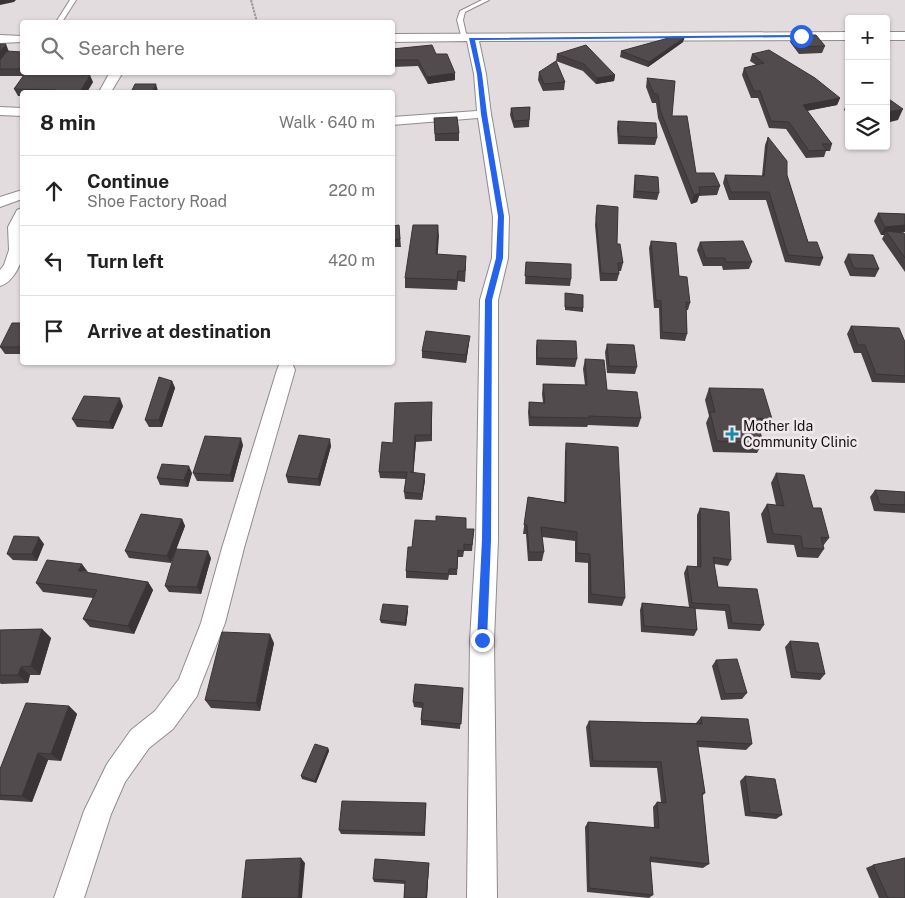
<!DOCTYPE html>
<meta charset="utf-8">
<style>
body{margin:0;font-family:"Public Sans",sans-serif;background:#f2f2f2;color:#222}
.controls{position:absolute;right:15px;top:15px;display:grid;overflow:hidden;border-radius:5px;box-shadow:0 1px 4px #0004}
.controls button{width:45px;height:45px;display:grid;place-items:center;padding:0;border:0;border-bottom:1px solid #e0e0e0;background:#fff;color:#222;font:25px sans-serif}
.stop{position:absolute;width:15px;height:15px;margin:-11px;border:4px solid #2563eb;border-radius:50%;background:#fff}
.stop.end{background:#2563eb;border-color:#fff;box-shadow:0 1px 5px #0008}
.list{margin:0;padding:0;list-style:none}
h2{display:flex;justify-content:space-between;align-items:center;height:65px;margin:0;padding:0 20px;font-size:21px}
h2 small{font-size:16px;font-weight:400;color:#767676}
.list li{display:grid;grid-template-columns:32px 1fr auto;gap:15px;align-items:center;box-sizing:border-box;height:70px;padding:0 20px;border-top:1px solid #e0e0e0}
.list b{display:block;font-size:19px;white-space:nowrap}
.list p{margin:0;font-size:16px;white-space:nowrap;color:#767676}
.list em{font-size:16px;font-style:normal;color:#767676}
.icon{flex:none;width:28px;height:28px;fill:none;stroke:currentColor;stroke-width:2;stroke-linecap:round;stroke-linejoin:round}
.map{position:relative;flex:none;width:905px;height:898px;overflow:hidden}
.search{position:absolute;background:#fff;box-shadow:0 1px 4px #0004;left:20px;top:20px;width:375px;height:55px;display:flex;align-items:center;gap:12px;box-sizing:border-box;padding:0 18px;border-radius:5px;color:#767676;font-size:19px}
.panel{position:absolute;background:#fff;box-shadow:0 1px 4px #0004;left:20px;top:90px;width:375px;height:275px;border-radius:5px}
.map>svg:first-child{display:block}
</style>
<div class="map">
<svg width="905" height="898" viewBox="0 0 905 898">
<rect width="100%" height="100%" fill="#e3dcde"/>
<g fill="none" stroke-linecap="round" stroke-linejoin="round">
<g stroke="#918b8d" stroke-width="2">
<path id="lane" d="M70 0H76L62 22H56Z
M482 0H489L465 12 463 20 467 38 462 39 457 20 460 11Z"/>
</g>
<g stroke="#918b8d" stroke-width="2">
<path id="street" d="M849 32V40L479 41 486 74 491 114 509 217 508 258 498 300V540L494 640 497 898H467L470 640 476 540 480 300 492 258 493 217 478 118 392 125V117L477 111 474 74 467 41 392 42V34Z
M886 32H905V40H886Z
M0 35 22 36V42L0 43Z
M110 72H123L111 92H99Z
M0 107 22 108V116L0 115Z
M22 190V199L0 207V197Z
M22 208V258C19 269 11 283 0 286V270L4 265 9 250 8 227 17 210Z
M286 363 293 365 295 370 244 548 225 623 200 687 197 696 173 729 149 748 125 782 111 814 84 898H54L84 811 107 764 131 730 155 711 179 679 201 623 222 548 277 370 279 365Z"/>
</g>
<path stroke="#9d9899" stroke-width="2" stroke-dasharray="2.5 1" stroke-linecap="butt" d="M251 0 257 22"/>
<use href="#lane" fill="#fff" fill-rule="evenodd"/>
<use href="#street" fill="#fff" fill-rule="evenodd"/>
</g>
<path fill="#464042" d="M793 35 825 46 822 53 799 54 790 42Z
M683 42 648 67 620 57 621 51Z
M0 44 9 52H22V72H56L55 74 93 82 87 92H22V96H18L14 89 24 76H0Z
M392 49 436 54 455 80 428 84 418 66 392 67Z
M557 54 615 75 614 81 596 84 583 71 556 61Z
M752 54 840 98 837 105 807 111 832 144 830 151H826L824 157 806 158 786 129 769 128 758 98H751L742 75 744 68 756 65 750 61Z
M539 72 565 82 564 90 543 91 538 80Z
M647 78 672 116 696 173 720 186 717 195 699 196 697 202 691 204 658 118 656 103H652L646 87Z
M848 99H849V114L844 110Z
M530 107 529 127 514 128 510 115 511 108Z
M434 118 459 133V141H435Z
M618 121 657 138 655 145 618 144 617 128Z
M768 137 787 175 808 242 823 258 820 266 785 262 766 200H729L723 183 725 175 762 176 765 145Z
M635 175 659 193 657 200 633 198 634 183Z
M597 205 617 244 623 263 621 271H619V274L617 281H600L595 225Z
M878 213 905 214V232L899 233 905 235V272L882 239 884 235H881L874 221Z
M399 225 401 247H392V226Z
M438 225 437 255 466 266 465 282 458 281 457 290 405 288V278Z
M651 241 679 276 690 303 688 310H686L687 334 685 341 660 339 659 308H654L649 248Z
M700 242 752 262 749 269 723 270 722 266H703L697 250Z
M848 254 879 269 875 277 850 276 844 262Z
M526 262 571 279 570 286 525 284Z
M565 293 583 308V312L565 310Z
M22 323V354H5L0 347Z
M851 326 905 342V383L872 382 861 353H854L847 334Z
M537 340 577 359 575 367 536 365V347Z
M469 343 466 363 422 358V351Z
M607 344 637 367 635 374 607 373 605 352Z
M585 359 607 390 641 418 638 427 588 425 587 427 529 426 528 412 529 402 543 403 542 394 543 384 585 385 583 369Z
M172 381 175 388 162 427H149L145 420Z
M709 388 772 419 766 430H759L763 442 757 453 713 452 706 423 709 416 705 400Z
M123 406 113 429 77 427 72 419Z
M432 409V441L416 442 413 473 425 480 422 500 405 499 404 492 406 479 380 478 379 472 393 443Z
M566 443 625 598 622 606 588 603V563L575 562V541L542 537 544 552 542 561H528L526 534H523L528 497 564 502 565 452Z
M243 445 233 482 197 481 193 473Z
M331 446 320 486 288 483 286 476Z
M192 473 188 487 160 485 157 478Z
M776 473 813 508 829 538 823 546 824 549 818 558 797 557 794 545 767 543 761 514 767 504 776 505 771 483Z
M875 490 905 492V513L874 511 870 497Z
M700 508 731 560 728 566 714 564 718 587 764 625 760 631 728 629 725 611 695 609 697 630 694 636 641 632 640 610 642 603 689 607 684 573 687 566 697 567V515Z
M182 519 185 526 171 563 129 558 125 551Z
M466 529H474L472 551H464L463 557H458L457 575H449L448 580 406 578V571L412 547Z
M44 544 37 561 13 560 7 554Z
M211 558 201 594 169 592 165 586Z
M88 573 148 582 153 590 134 634 90 627 83 619 93 598 43 592 36 583Z
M408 610 406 626 381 623 380 620Z
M42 629 51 638 40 675H30L28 683 1 684 0 683V630Z
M790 641 825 674 820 680 791 678 785 647Z
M274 643 260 711 211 708 205 700Z
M716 660 747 693 742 699 721 700 712 666Z
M463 688 460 729 421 725V720L422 708 414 707 413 702Z
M69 706 77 714 61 761 48 760 32 802 0 800V769Z
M701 717 752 744 746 750 698 747 705 793 702 796 709 864 703 868 650 862 653 895 649 898 587 892 585 827 588 822 654 828 653 807 657 802H661L657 768 590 767 586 727 589 721 696 723Z
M328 748 329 751 316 783 302 779 301 776Z
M745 776 782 815 776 819 745 816 740 781Z
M426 803 425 836 341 834 339 830Z
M429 863 427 898H404L405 884 374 882 373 879Z
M873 865 905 898H879L866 868Z"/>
<path fill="#393436" d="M0 0H16L14 2 0 5Z
M685 37 683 42 648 67 649 62Z
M6 44 9 52 0 63V52Z
M455 73V80L428 84 427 77Z
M90 75 93 82 87 92H80Z
M615 75 614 81 596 84 597 78Z
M156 84 158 91V92H152Z
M840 98 837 105 800 112 803 105Z
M903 109 898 120 886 123V112Z
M700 193 697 202 691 204 694 195Z
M438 225 439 236 437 265 436 254Z
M905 225V232L888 234 886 231 884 235H881L885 227Z
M470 336 469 343 466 363V355Z
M172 381 175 388 162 427 159 420Z
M120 398 123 406 113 429 109 422Z
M415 435 416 442 413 479V472Z
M241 438 243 445 233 482 230 475Z
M330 439 331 446 320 486 318 479Z
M189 466 192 473 188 487 184 480Z
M425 474V480L422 500V494Z
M182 519 185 526 171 563 167 556Z
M39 537 44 544 37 561 32 554Z
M208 551 211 558 201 594 197 587Z
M82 564 88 572 78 571Z
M148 582 153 590 134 634 128 626Z
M408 606V610L406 626 405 623Z
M42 629 51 638 40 675 31 666Z
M270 634 274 643 260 711 256 703Z
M21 667 30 675 28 683 18 675Z
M69 706 77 714 61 761 51 754Z
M328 748 329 751 316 783 315 781Z
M38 753 48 760 32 802 22 796Z
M301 858 305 863 302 898H298Z
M429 863 427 898H426Z"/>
<path fill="#514b4d" stroke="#393436" d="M793 35H816L825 46 801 47Z
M672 37H685L649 62 621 51Z
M0 44H6L0 52Z
M432 45 436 54H447L455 73 427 77 418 60H392V49Z
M586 45 615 75 597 78 584 64 557 54Z
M769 50 815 78 840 98 803 105 832 144H822L827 150 809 151 789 122 771 121 760 91H754L744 68 764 63 752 54Z
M7 51 22 52V69H0V60Z
M556 61 565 82 544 84 539 72Z
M26 72H48L47 73 90 75 80 92H54L56 90 14 89Z
M647 78 675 81 672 116H687L696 173H714L720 186 699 187 700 193 694 195 660 110 658 94H654Z
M135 84H156L152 92H131Z
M886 97 903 109 886 112Z
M530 107 529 120 514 121 511 108Z
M457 117 459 133 435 134 434 118Z
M618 121 656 123 657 138 619 136Z
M768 137 787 161V175L808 242H817L823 258 788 255 769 192H731L725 175 764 176Z
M635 175 658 177 659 193 635 191Z
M597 205 618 207 617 244H620L623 263H618L619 274 601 273 596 217Z
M878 213 905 214V225L885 227Z
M399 225 400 239 392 240V226Z
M413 225H438L436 254 466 256 465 271H458L457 280 405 278Z
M886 231 904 233 905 235V258Z
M651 241 676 243 679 276 687 277 690 303 686 302 687 334 662 332 661 301 656 300Z
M743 241 752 262H726L725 258H706L700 242Z
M848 254 873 255 879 269 854 268Z
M526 262 571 264V279L525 276Z
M565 293 583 295V308L565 307Z
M12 323H22V347H0Z
M851 326 899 328 905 342V376L876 374 865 345H858Z
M426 331 470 336 466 355 422 351Z
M537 340 576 341 577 359 537 358Z
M607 344 634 345 637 367 609 366Z
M585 359 604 360 607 390 637 392 641 418 589 416V418L530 417 529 402 545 403 543 384 587 385Z
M159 377 172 381 159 420H145Z
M709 388 763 389 772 419 756 418 763 442 717 441 710 412H715Z
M84 396 120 398 109 422 72 419Z
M432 402 431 435H415L413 472H410L425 474 422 494 404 492 407 472H379L382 442 393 443 395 403Z
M299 435 330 439 318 479 286 476Z
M205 436 241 438 230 475 193 473Z
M566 443 618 447 625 598 591 594 590 554 577 553V532L541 527 544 552H529L527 525H524L528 497 566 503Z
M162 464 189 466 184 480 157 478Z
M776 473 804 475 813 508H821L829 538 821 537 824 549 803 548 801 536 773 534 767 504 784 506Z
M875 490 905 492V505L880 504Z
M700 508 729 512 731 560 713 557 718 587 757 589 764 625 732 623 729 605 692 603 687 566 701 567Z
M141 514 182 519 167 556 125 551Z
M436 516 466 518V529H474L472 545 464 544V551L458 550 457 569H449L448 574 406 571 408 547H412L415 520 436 521Z
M14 536 39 537 32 554H7Z
M176 549 208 551 197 587 165 586Z
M47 560 82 564 78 571 148 582 128 626 83 619 97 590 36 583Z
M642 603 695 608 697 630 644 626Z
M383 604 408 606 405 623 380 620Z
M42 629 31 666 21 667 18 675H0V630Z
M222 632 270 634 256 703 205 700Z
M790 641 818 643 825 674 796 672Z
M737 659 747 693 725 694 716 660Z
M415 684 463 688 461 724 421 720 423 703 413 702Z
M26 703 69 706 51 754 38 753 22 796 0 795V769Z
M701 717 748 719 752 744 697 741 705 793H702L709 864 650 857 653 895 589 888 588 822 659 828 657 802 666 803 661 762 593 761 589 721 702 724Z
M315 744 328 748 315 781 301 776Z
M745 776 775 779 782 815 750 812Z
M342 801 426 803 424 833 339 830Z
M301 858 298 898H242L246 860Z
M905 858V898H888L873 865Z
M375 859 429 863 426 898H404L405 881 373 879Z"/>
<path fill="#2563eb" d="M801 35 803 37 475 40 482 74 487 114 504 216 503 258 492 300 491 540 487 640 482 644 479 643 477 640 482 540 485 300 496 258 498 216 481 114 477 74 469 38Z"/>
<path fill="#1986ad" stroke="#f0e9eb" stroke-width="2" d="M729.5 426.5h5v5h5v5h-5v5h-5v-5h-5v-5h5z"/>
<g text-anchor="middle" stroke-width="5" stroke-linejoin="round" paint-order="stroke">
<g font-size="14" fill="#141213" stroke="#f0e9eb" text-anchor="start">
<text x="743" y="431">Mother Ida<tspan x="743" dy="16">Community Clinic</tspan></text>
</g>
</g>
</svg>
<div class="controls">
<button>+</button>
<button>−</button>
<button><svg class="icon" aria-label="layers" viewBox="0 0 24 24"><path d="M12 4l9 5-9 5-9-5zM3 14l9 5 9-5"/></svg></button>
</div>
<div class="stop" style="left:801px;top:36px"></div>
<div class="stop end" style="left:482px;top:640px"></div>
<div class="search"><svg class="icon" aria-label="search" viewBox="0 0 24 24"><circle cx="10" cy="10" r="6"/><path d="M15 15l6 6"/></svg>Search here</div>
<section class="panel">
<h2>8 min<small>Walk · 640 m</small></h2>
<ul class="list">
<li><svg class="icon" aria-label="ahead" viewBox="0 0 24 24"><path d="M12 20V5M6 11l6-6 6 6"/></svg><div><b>Continue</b><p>Shoe Factory Road</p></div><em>220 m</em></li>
<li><svg class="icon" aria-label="left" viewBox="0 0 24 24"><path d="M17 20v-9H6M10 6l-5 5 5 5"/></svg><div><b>Turn left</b></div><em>420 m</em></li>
<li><svg class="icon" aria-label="arrive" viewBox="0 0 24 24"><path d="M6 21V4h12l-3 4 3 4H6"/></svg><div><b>Arrive at destination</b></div></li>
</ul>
</section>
</div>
